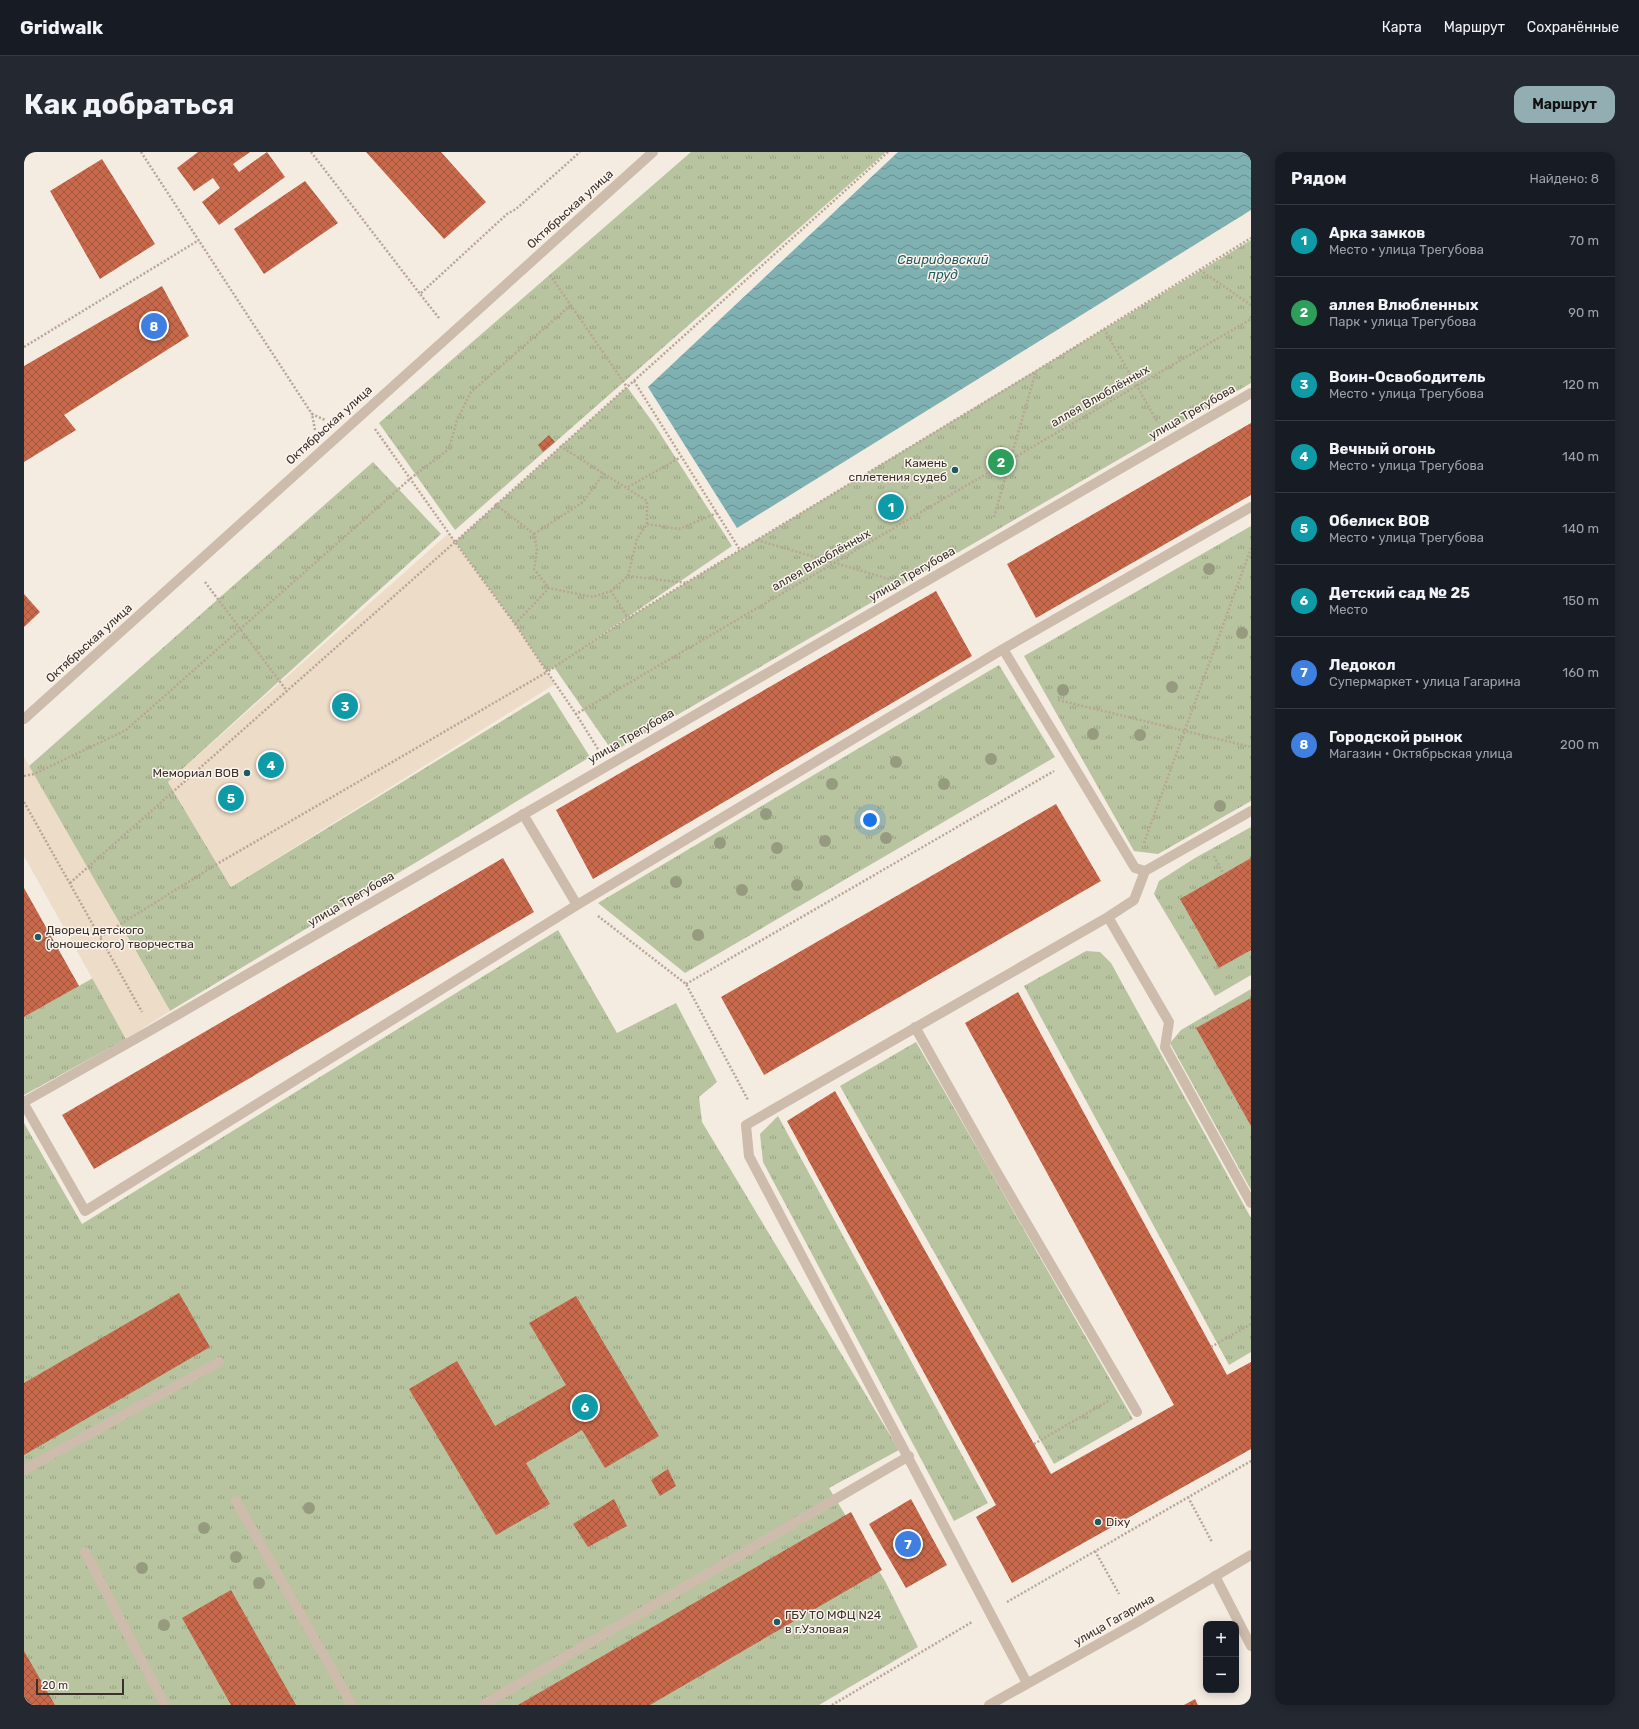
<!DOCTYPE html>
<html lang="ru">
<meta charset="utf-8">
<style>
body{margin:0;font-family:Rubik,sans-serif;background:#242831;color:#f1f3f6}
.controls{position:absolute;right:12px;bottom:12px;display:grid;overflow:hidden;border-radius:8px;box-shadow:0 2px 10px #0003}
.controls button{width:36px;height:36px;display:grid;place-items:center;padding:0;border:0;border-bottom:1px solid #363941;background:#171b24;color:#f1f3f6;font:20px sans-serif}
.scale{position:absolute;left:12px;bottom:10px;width:88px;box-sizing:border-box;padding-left:4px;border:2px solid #3b302b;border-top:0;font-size:11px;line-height:14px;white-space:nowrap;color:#3b302b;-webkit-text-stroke:3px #fbf5ee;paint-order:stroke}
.you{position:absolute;left:846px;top:668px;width:14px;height:14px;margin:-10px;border:3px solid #fff;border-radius:50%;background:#1a73e8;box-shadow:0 0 0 6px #1a73e833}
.badge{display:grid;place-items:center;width:26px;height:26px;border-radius:50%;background:#92aeb2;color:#fff;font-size:13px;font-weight:700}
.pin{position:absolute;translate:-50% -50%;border:2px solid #fff;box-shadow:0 1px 4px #0006}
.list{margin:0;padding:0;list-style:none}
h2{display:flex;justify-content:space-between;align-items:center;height:52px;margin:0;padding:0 16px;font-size:17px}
h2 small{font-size:13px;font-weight:400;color:#9ea1a6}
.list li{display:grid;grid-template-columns:26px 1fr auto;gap:12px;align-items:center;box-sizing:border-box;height:72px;padding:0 16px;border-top:1px solid #363941}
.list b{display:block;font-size:15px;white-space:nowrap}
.list p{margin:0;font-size:13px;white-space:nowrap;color:#9ea1a6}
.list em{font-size:13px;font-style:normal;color:#9ea1a6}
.map{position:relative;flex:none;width:1227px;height:1553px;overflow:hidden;border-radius:12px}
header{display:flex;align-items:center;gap:24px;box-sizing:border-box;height:56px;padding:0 20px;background:#171b24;border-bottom:1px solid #363941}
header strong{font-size:19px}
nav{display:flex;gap:22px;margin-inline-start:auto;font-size:14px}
.intro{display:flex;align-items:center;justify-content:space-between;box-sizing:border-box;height:96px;padding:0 24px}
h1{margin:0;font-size:28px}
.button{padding:10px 18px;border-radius:12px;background:#92aeb2;color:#111;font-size:14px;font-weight:700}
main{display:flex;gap:24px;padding:0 24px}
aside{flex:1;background:#171b24;border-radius:12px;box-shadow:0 2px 10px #0003}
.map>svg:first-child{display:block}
</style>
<header>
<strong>Gridwalk</strong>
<nav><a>Карта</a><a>Маршрут</a><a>Сохранённые</a></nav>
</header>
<div class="intro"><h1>Как добраться</h1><a class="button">Маршрут</a></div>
<main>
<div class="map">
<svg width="1227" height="1553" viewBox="0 0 1227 1553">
<defs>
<pattern id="grass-tufts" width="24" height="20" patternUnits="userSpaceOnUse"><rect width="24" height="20" fill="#b8c4a0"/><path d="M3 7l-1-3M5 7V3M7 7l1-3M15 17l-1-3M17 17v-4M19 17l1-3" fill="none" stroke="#97a083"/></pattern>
<pattern id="water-waves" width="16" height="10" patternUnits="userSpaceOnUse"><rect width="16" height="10" fill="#7fb0b2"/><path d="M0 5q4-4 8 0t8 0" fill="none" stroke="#699091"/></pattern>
<pattern id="building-cross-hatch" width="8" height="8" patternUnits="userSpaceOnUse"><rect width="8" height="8" fill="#c8694b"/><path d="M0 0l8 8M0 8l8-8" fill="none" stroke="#a4573f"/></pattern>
</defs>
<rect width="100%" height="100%" fill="#f4ebe1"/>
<path fill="url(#grass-tufts)" d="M667 0H862L431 378 355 271Z
M1227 88V231L589 600 530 515 523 520 491 472 431 390 603 235 630 272 708 394 558 496 604 466Z
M349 310 417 382 144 630 207 735 525 540 566 605 146 859 109 794 4 615Z
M1227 374V649L1134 702 1110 699 1000 504Z
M975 513 1031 605 661 821 574 751Z
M1227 675V823L1191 844 1130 742 1135 729 1171 706Z
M534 778 593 881 652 851 693 930 675 945 678 970 875 1298 805 1336 861 1429 894 1495 795 1553H0V971L58 1072Z
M1062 799 1076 800 1087 811 1227 1066V1200L1205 1213 1000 834Z
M69 826 102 887 0 943V865Z
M1227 837V1038L1146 891 1157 878Z
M892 890 1109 1267 1030 1312 816 934Z
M754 964 964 1351 930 1369 739 1010 736 982Z"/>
<path fill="#ecdcc8" d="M425 381 491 472 531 532 207 735 144 630Z
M0 605 146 859 102 887 0 704Z"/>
<path fill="url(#water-waves)" d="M874 0H1227V58L713 376 624 235Z"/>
<path fill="url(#building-cross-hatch)" d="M174 0H226L209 12 215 20 243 0 261 25 195 73 178 50 196 36 189 26 170 39 153 16Z
M342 0H417L462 50 420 87Z
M78 7 131 92 76 127 26 39Z
M281 29 314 71 240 122 210 77Z
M138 134 165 184 40 263 52 278 0 310V214Z
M1227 271V343L1012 466 983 412Z
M525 283 531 290 519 300 514 293Z
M912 439 948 504 569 727 532 658Z
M0 442 16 460 0 475Z
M1032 652 1077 729 740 923 697 845Z
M479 706 510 760 70 1017 38 963Z
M1227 706V798L1195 816 1156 747Z
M0 736 55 834 0 865Z
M994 840 1203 1223 1227 1210V1297L988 1431 952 1365 972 1353 763 969 811 939 1027 1322 1150 1253 941 871Z
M1227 846V974L1172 876Z
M155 1141 186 1195 0 1303V1231Z
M552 1144 635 1284 581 1316 558 1278 502 1311 526 1352 472 1383 385 1237 433 1209 471 1274 542 1233 505 1171Z
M644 1317 652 1334 636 1344 627 1328Z
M590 1347 603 1374 564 1395 549 1372Z
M887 1347 923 1413 882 1436 845 1372Z
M827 1360 858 1418 626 1553H494Z
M207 1438 272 1553H207L158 1466Z
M0 1499 31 1553H0Z
M1171 1547 1174 1553H1160Z"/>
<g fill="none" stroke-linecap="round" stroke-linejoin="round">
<path stroke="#b9a596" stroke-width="2.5" stroke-dasharray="2 2" stroke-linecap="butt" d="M117 0 288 262
M287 0 396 142
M864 0 431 390 491 472 523 520 604 466 1012 219 1227 86
M1176 118 1227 153
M526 123 603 235
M415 166 396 142 483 62 492 57 556 0
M1080 177 1134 271
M0 195 175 88
M610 229 716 398
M351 277 431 390
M291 278 288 262 301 268
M536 294 623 349V372L613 387 604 424 587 439 604 466
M604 335 657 305
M471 352 510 382 513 398 510 417 525 436
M970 365 1012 219
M623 372 655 377 693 361
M510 382 559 350 580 321
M733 388 865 427
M604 424 663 431
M181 430 263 539
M491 472 525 436 569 445 587 439
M522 518 552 562
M1034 548 1227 595
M574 597 552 562 1227 167
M0 624 10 622 102 578 387 326 425 297 433 268 447 240 547 153
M0 650 118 860
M1120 691 1227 396
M1190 704 1199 721
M46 731 431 390
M574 764 662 832 724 948
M76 785 193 712 523 520
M662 832 1030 619
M1187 1195 1227 1172
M1010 1292 1084 1249
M1164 1345 1188 1390
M1071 1399 1095 1442
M983 1450 1227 1309
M808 1553 948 1470"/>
<path stroke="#cdbbac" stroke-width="10" d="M979 497 1227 355
M499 662 553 753 979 497 1111 716 1121 719 1110 748 1084 765 722 973 725 1004 1003 1531
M1121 719 1227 659
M1084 765 1145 870 1141 895 1227 1051
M891 875 968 1012 1113 1260
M0 952 61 1059 553 753
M1191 1424 1227 1494
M459 1553 885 1304"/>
<path stroke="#cdbbac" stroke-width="10" d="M0 567 629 0
M0 950 129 877 1227 241
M0 1318 195 1210
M212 1349 328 1553
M61 1400 141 1553
M965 1553 1110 1472 1227 1403"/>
</g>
<g fill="#969b7f">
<circle cx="1185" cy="417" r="6"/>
<circle cx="1218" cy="481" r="6"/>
<circle cx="1148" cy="535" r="6"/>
<circle cx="1039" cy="538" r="6"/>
<circle cx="1069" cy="582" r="6"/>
<circle cx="1116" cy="583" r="6"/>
<circle cx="967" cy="607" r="6"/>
<circle cx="872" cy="610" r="6"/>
<circle cx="808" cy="632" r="6"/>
<circle cx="920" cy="632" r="6"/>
<circle cx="1196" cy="654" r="6"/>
<circle cx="742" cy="662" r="6"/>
<circle cx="862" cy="686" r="6"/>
<circle cx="801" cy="689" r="6"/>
<circle cx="696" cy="691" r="6"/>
<circle cx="753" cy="696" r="6"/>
<circle cx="652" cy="730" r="6"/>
<circle cx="773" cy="733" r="6"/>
<circle cx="718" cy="738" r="6"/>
<circle cx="674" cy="783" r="6"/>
<circle cx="285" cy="1356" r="6"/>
<circle cx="180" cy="1376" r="6"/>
<circle cx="212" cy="1405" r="6"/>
<circle cx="118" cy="1416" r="6"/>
<circle cx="235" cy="1431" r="6"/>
<circle cx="140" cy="1473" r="6"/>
</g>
<g fill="#1f5a5e" stroke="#fbf5ee" stroke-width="1.5">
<circle cx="931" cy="318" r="4"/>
<circle cx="223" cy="621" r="4"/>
<circle cx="14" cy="785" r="4"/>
<circle cx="1074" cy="1370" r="4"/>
<circle cx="753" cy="1470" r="4"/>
</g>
<g text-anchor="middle" stroke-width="3" stroke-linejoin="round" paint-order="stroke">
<g font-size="12" fill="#3b302b" stroke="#fbf5ee">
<text transform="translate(546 57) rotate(-42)" y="4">Октябрьская улица</text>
<text transform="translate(1076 244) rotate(-30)" y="4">аллея Влюблённых</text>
<text transform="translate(1168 260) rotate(-30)" y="4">улица Трегубова</text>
<text transform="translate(305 273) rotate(-42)" y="4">Октябрьская улица</text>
<text transform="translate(797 408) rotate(-30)" y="4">аллея Влюблённых</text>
<text transform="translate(888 422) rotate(-30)" y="4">улица Трегубова</text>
<text transform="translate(65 491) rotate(-42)" y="4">Октябрьская улица</text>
<text transform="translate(607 584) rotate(-30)" y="4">улица Трегубова</text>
<text transform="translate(327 747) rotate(-30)" y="4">улица Трегубова</text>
<text transform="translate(1090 1468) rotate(-30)" y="4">улица Гагарина</text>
</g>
<g font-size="12" fill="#3b302b" stroke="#fbf5ee" text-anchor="start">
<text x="923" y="315" text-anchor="end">Камень<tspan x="923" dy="14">сплетения судеб</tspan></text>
<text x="215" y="625" text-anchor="end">Мемориал ВОВ</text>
<text x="22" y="782">Дворец детского<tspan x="22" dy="14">(юношеского) творчества</tspan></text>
<text x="1082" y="1374">Dixy</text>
<text x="761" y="1467">ГБУ ТО МФЦ N24<tspan x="761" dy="14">в г.Узловая</tspan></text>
</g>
<g font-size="13" font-style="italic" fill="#1f5a5e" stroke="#fbf5ee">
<text x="919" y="112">Свиридовский<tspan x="919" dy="15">пруд</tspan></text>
</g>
</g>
</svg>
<div class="controls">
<button>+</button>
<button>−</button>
</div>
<div class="scale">20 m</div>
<div class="you"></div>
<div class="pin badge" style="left:867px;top:355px;background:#0f9aa8">1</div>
<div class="pin badge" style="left:977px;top:310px;background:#2e9e5b">2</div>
<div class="pin badge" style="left:321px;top:554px;background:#0f9aa8">3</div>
<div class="pin badge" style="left:247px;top:613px;background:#0f9aa8">4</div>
<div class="pin badge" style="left:207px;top:646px;background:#0f9aa8">5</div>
<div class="pin badge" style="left:561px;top:1255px;background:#0f9aa8">6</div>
<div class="pin badge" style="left:884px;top:1392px;background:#3f7fe0">7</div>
<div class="pin badge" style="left:130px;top:174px;background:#3f7fe0">8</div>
</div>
<aside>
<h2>Рядом<small>Найдено: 8</small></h2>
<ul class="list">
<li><span class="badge" style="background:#0f9aa8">1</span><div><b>Арка замков</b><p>Место · улица Трегубова</p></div><em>70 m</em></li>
<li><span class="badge" style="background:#2e9e5b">2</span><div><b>аллея Влюбленных</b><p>Парк · улица Трегубова</p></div><em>90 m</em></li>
<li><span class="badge" style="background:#0f9aa8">3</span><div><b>Воин-Освободитель</b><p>Место · улица Трегубова</p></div><em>120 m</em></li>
<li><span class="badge" style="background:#0f9aa8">4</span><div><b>Вечный огонь</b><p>Место · улица Трегубова</p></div><em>140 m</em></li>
<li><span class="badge" style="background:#0f9aa8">5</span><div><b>Обелиск ВОВ</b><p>Место · улица Трегубова</p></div><em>140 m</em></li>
<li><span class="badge" style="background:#0f9aa8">6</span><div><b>Детский сад № 25</b><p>Место</p></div><em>150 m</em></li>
<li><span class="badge" style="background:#3f7fe0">7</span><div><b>Ледокол</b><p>Супермаркет · улица Гагарина</p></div><em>160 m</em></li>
<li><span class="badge" style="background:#3f7fe0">8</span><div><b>Городской рынок</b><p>Магазин · Октябрьская улица</p></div><em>200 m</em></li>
</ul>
</aside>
</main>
